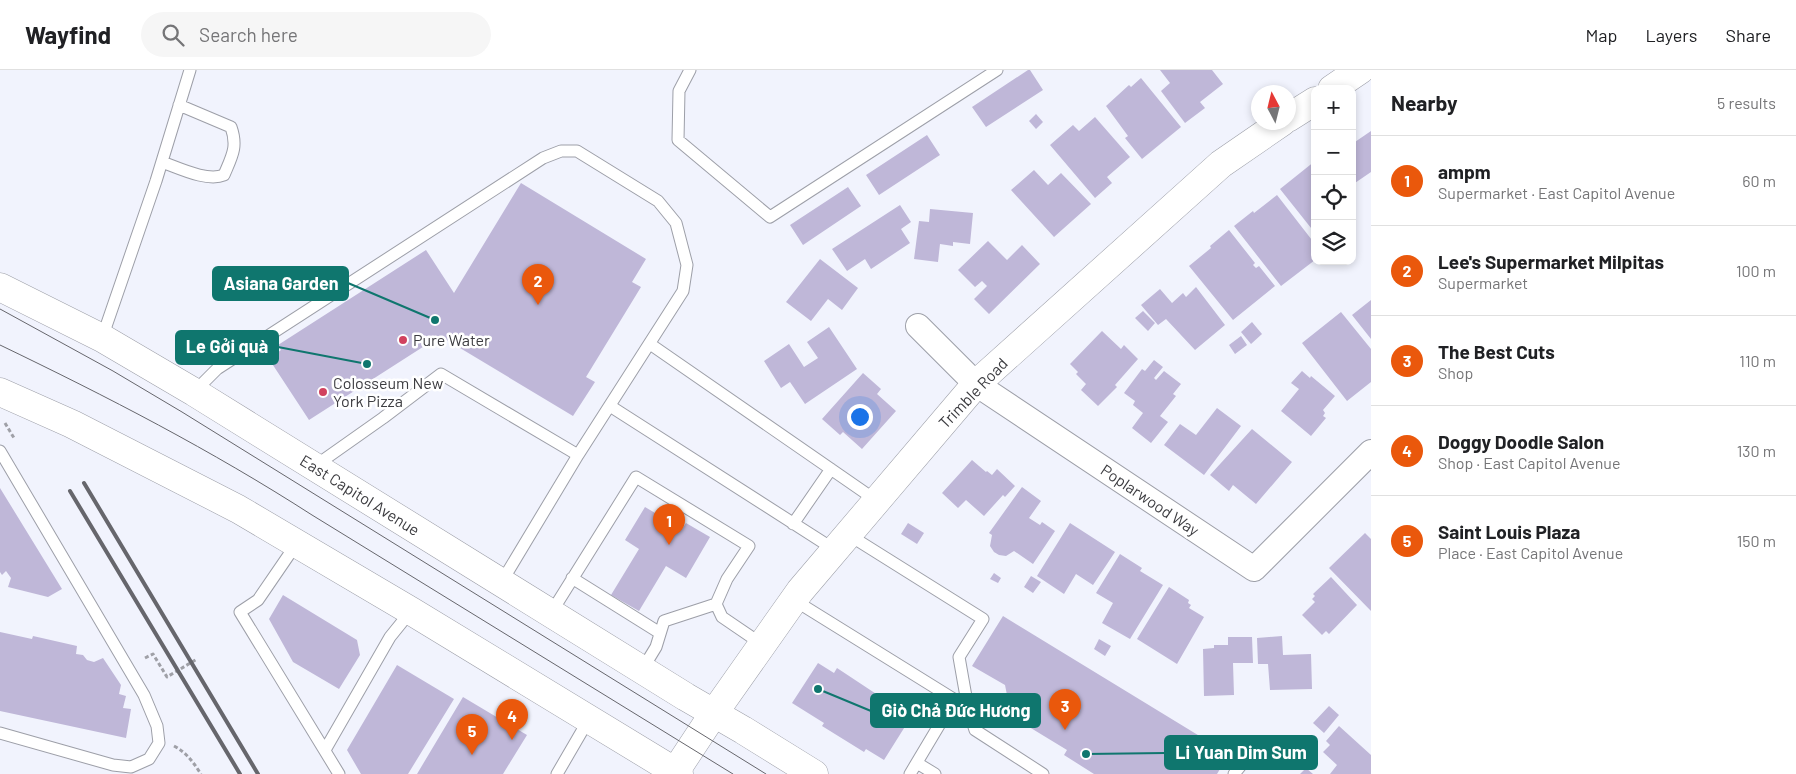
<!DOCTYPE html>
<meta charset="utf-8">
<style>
body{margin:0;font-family:Barlow,sans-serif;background:#f6f6f6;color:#202124}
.controls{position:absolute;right:15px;top:15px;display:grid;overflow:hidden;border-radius:10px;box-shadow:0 2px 8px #0003}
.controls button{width:45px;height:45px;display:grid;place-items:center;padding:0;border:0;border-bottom:1px solid #e0e0e0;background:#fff;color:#202124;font:25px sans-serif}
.compass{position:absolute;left:1251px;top:15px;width:45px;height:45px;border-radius:50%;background:#fff;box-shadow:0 2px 8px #0003;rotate:353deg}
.you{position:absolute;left:859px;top:346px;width:18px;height:18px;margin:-12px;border:4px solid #fff;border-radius:50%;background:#1a73e8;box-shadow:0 0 0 8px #1a73e833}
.badge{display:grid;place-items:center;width:32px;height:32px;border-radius:50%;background:#ea580c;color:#fff;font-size:16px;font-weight:700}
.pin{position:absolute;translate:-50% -41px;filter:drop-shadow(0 1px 2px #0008)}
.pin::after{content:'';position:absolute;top:26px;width:18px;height:15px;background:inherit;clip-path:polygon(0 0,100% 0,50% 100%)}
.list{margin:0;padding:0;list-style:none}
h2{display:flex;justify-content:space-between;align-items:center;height:65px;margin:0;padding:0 20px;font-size:21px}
h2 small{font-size:16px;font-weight:400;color:#757577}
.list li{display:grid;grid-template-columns:32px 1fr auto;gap:15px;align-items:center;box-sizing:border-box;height:90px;padding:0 20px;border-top:1px solid #e0e0e0}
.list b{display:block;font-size:19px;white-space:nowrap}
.list p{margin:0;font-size:16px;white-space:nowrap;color:#757577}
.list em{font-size:16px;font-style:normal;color:#757577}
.icon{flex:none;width:28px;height:28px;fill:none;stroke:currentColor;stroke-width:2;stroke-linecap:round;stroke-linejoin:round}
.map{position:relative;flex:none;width:1371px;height:704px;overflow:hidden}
header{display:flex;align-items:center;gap:30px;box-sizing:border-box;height:70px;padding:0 25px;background:#fff;border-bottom:1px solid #e0e0e0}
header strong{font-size:24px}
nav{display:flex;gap:28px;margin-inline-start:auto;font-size:18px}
.search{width:350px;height:45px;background:#f6f6f6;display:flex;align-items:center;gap:12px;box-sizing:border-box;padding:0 18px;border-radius:28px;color:#757577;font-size:19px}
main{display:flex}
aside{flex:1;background:#fff}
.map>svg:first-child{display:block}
</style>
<header>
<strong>Wayfind</strong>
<div class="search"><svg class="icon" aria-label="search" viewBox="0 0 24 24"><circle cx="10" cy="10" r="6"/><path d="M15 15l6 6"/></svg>Search here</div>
<nav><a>Map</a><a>Layers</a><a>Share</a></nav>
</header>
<main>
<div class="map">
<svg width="1371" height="704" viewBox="0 0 1371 704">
<rect width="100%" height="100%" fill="#f1f3fd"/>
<path fill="#bfb7d8" d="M1028 0H1030L1043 20 986 57 972 37Z
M1160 0H1212L1223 14 1200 32 1205 38 1185 53 1161 21 1170 13Z
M1141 8 1181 57 1142 89 1125 68 1128 66 1106 36 1129 15 1131 17Z
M1036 44 1043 52 1036 59 1029 51Z
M1095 47 1130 87 1107 107 1112 113 1095 128 1050 75 1073 55 1079 61Z
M1371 61V102L1352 115V74Z
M927 65 940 85 879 125 866 105Z
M1315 91V163L1280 119Z
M1034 100 1048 115 1061 103 1091 134 1054 167 1011 120Z
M521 113 646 189 632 212 641 217 586 307 595 312 573 346 440 266 309 350 269 289 281 280 278 275 426 180 454 223Z
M848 117 861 136 803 175 790 155Z
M1277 125 1315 174V190L1281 216 1234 156 1253 141 1254 143Z
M900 135 911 152 901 159 910 173 871 199 865 189 847 201 832 179Z
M930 139 973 143 970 174 953 172V176L940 174 938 192 914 189 919 151 929 152Z
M1229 160 1255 193 1253 195 1256 198 1259 196 1275 216 1233 250 1189 196 1211 178 1210 176Z
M988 171 1007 190 1022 175 1040 194 989 244 974 229 987 216 982 211 975 217 958 200Z
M820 189 858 218 842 240 828 229 811 251 786 232Z
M1196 217 1225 255 1195 280 1166 249 1158 255 1141 235 1160 219 1172 233 1183 223 1186 227Z
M1371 230V269L1352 245Z
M1143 241 1155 253 1148 261 1135 248Z
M1341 242 1371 279V312L1347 331 1302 273Z
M1252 252 1262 264 1251 274 1241 262Z
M829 257 857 299 805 334 790 312 781 318 764 291 789 274 804 297 818 288 807 272Z
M1102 261 1121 279 1124 275 1138 289 1115 315 1117 317 1098 336 1081 320 1086 314 1076 304 1078 302 1070 294Z
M1241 266 1247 275 1235 284 1229 275Z
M1154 290 1163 297 1154 308 1156 310 1164 301 1181 314 1173 324 1176 326 1160 346 1168 352 1151 373 1132 358 1143 343 1133 335 1135 331 1124 323 1142 299 1145 301Z
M1302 301 1310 308 1311 306 1335 326 1323 340 1325 343 1323 346 1326 348 1311 366 1281 341 1299 319 1291 313Z
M863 303 881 319 877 324 896 341 862 379 843 362 840 365 822 349Z
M1217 338 1241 356 1204 405 1164 375 1180 354 1196 365Z
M1252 359 1292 392 1256 434 1233 415 1229 421 1210 405Z
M972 390 986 402 987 401 992 405 997 399 1015 416 1005 427 1003 425 984 446 966 430 958 438 942 423Z
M1022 417 1041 431 1029 448 1040 455 1042 452 1055 461 1033 494 1014 481 1006 486 999 485 994 482 990 476 992 465 989 463Z
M0 418 62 519 48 527 8 517 11 508 6 501 2 505 0 502Z
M645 437 682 459 686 453 710 467 686 508 666 496 639 541 611 525 639 479 625 470Z
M908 453 924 463 917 474 901 464Z
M1070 453 1115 482 1093 515 1076 504 1064 524 1037 506Z
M1365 463 1371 469V541L1329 498Z
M1120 484 1142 498 1140 501 1163 515 1130 569 1102 553 1113 533 1096 523Z
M994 503 1001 508 998 513 990 509Z
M1031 506 1041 512 1033 523 1024 517Z
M1331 507 1357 535 1329 564 1326 561 1322 565 1302 545 1315 532 1312 529 1315 526 1313 524Z
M1169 517 1189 530 1188 533 1191 535 1189 538 1204 547 1177 594 1137 569Z
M283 525 357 570 360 585 339 619 293 592 269 549Z
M1003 546 1229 684 1217 704H1094L1064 685 1067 680 1008 644 1010 640 1005 615 972 596Z
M0 562 32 569 33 566 77 576 76 584 83 585 87 590 94 592 103 588 121 615 119 624 126 626 123 638 131 639 126 668 0 641Z
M1282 566 1283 585 1311 584 1312 619 1270 620 1268 594H1258L1257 568Z
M1228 567H1252L1253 593H1233L1234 625 1204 626 1203 579 1214 578V575H1228Z
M1099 569 1111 576 1105 586 1094 579Z
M818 593 834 603 837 598 911 647 884 690 866 679 864 682 822 656 824 653 792 633Z
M397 595 454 629 408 704H361L347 680Z
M463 627 527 665 503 704H417Z
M1329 636 1339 645 1324 663 1313 653Z
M1339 656 1371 685V704H1330L1337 695 1323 682 1330 675 1326 671Z
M1306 698 1313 704H1300Z"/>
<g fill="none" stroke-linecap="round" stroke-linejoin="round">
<g stroke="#9d9fa8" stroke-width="13">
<path id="service" d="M690 0 679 21 678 70 770 147 997 0
M162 92C179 98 207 112 224 105 232 86 238 77 231 57L179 35
M102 268 156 111 190 0
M650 274 877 431
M194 322 217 299 543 88 561 81H577L658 131 676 153 687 195 683 221 578 385 501 513
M610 336 835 480
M0 381 144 625 157 656 159 673 149 689 131 697 113 695 0 663
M315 396 383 348 441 304 578 385
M793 454 831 399
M849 465 983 549 959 587 968 638 947 642 910 704
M297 473 258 530 240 542 339 704
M572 508 660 563
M794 530 968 638 975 660 1043 704
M551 543 636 407 749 476 727 509 716 534 722 547 763 575
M642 600 656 577 664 551 716 534
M325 680 390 567 411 541
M917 693 935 704
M557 704 589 649
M1234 704 1247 688"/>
</g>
<g stroke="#9d9fa8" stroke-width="26">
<path id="minor" d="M918 256 976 314 1254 499 1371 382"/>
</g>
<g stroke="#9d9fa8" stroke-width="29">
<path id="tertiary" d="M1332 19 1360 0
M1288 48 1315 31
M675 702 714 643 800 521 976 314 1221 94 1282 52"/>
</g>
<g stroke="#9d9fa8" stroke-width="29">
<path id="primary" d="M0 217 102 268 194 322 686 627 743 660 814 704
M0 322 72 354 238 439 411 541 679 704"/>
</g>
<path stroke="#9fa0a7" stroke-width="3" stroke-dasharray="4 2.5" stroke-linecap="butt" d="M5 353 14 368
M145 588 153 584 167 607 197 589
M174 676C187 683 193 692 201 704"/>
<use href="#service" stroke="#fff" stroke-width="11"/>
<use href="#minor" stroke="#fff" stroke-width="24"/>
<use href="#tertiary" stroke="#fff" stroke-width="28"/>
<use href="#primary" stroke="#fff" stroke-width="28"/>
<path stroke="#66666c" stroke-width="1" d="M0 239 113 301 182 342 766 704
M0 275C108 327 211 380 312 445L733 704"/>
<path stroke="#66666c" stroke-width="4" d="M84 413 258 704
M70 421 240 704"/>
</g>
<g fill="#d1415e" stroke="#fff" stroke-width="2">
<circle cx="403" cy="270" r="5"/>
<circle cx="323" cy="322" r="5"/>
</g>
<g text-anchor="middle" stroke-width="5" stroke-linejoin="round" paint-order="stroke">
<g font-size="16" fill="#3c3c40" stroke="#fff" text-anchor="start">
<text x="413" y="276">Pure Water</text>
<text x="333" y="319">Colosseum New<tspan x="333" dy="18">York Pizza</tspan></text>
</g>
<g font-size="16" fill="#3c3c40" stroke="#fff">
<text transform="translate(973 323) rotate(-46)" y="6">Trimble Road</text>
<text transform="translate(360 425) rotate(32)" y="6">East Capitol Avenue</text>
<text transform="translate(1150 430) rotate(34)" y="6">Poplarwood Way</text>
</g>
</g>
<path fill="none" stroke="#0f766e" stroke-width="2" d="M435 250L348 213M367 294L278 277M818 619L871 641M1086 684L1165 683"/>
<g fill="#0f766e" stroke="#fff" stroke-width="2">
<circle cx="435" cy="250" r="5"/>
<circle cx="367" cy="294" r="5"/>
<circle cx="818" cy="619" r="5"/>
<circle cx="1086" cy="684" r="5"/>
</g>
<g fill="#0f766e" stroke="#0f766e" stroke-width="2">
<rect x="213" y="197" width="135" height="33" rx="5"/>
<rect x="176" y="261" width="102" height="33" rx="5"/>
<rect x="871" y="624" width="169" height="33" rx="5"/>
<rect x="1165" y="666" width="152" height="33" rx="5"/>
</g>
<g font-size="18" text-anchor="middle" font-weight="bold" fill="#fff">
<text x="281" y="220">Asiana Garden</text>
<text x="227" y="283">Le Gởi quà</text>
<text x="956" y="647">Giò Chả Đức Hương</text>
<text x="1241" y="689">Li Yuan Dim Sum</text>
</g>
</svg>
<div class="controls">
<button>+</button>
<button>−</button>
<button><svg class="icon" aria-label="locate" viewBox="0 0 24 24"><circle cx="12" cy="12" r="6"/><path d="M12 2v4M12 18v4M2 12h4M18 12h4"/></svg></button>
<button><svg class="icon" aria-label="layers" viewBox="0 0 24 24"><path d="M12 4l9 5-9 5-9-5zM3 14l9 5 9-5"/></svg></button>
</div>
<svg class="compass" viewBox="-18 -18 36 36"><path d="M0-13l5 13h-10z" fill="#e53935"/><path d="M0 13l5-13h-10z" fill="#757577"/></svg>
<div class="you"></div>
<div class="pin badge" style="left:669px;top:475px">1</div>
<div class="pin badge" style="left:538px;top:235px">2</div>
<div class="pin badge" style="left:1065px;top:660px">3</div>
<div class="pin badge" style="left:512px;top:670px">4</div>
<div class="pin badge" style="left:472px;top:685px">5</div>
</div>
<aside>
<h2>Nearby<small>5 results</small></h2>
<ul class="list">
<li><span class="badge">1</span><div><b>ampm</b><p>Supermarket · East Capitol Avenue</p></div><em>60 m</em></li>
<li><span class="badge">2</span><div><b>Lee's Supermarket Milpitas</b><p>Supermarket</p></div><em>100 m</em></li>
<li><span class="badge">3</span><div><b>The Best Cuts</b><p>Shop</p></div><em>110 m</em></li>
<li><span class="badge">4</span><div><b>Doggy Doodle Salon</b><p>Shop · East Capitol Avenue</p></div><em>130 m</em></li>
<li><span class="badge">5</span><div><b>Saint Louis Plaza</b><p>Place · East Capitol Avenue</p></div><em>150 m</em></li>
</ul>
</aside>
</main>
